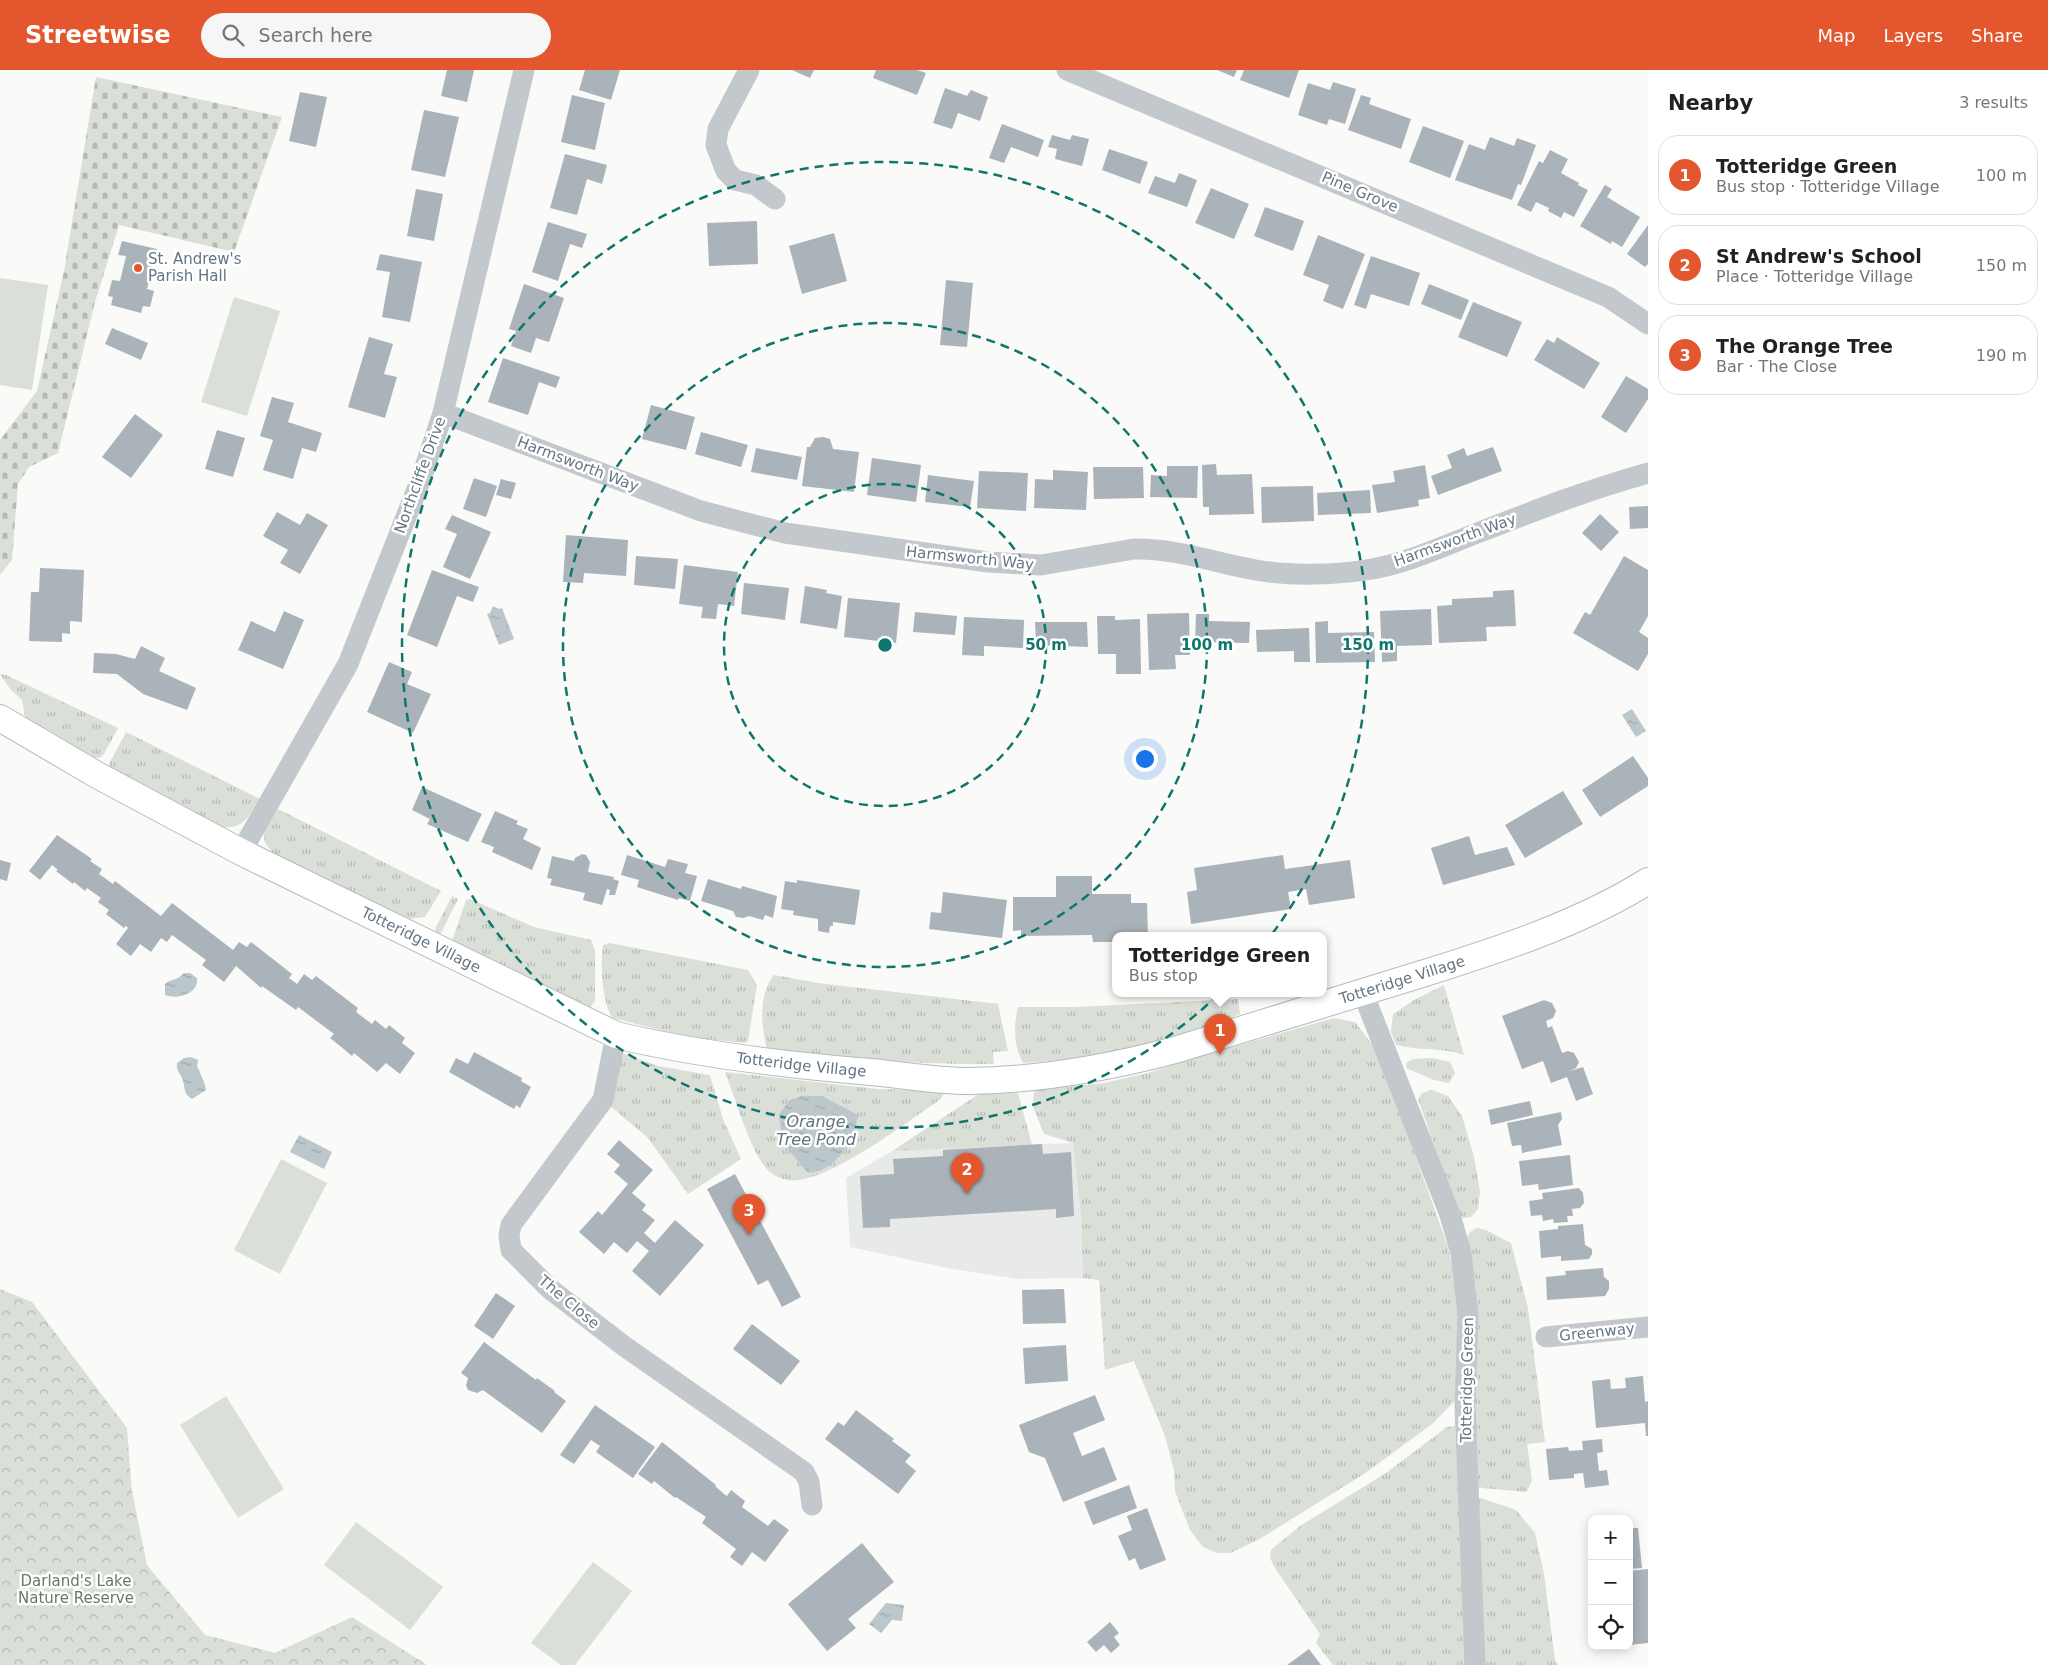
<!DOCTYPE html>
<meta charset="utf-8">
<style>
body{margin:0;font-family:"DejaVu Sans",sans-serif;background:#f6f6f6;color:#202124}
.controls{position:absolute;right:15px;bottom:15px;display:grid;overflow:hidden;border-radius:10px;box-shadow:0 2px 12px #0003}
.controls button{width:45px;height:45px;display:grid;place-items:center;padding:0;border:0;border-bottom:1px solid #e0e0e0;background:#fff;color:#202124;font:25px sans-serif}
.you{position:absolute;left:1144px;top:688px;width:18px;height:18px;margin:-12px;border:4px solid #fff;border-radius:50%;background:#1a73e8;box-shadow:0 0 0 8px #1a73e833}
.badge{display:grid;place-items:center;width:32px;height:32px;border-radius:50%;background:#e4572e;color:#fff;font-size:16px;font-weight:700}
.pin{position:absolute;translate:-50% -41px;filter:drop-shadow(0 1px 2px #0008)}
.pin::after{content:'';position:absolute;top:26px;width:18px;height:15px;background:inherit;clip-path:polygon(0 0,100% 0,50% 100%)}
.popup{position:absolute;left:1112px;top:862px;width:215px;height:65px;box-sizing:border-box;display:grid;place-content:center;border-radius:10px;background:#fff;filter:drop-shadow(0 1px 4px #0005);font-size:16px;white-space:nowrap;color:#757577}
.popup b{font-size:19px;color:#202124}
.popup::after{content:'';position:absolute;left:50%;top:100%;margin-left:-10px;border:10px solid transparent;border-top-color:#fff}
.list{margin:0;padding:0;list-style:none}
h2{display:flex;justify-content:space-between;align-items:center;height:65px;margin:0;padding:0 20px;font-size:21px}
h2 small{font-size:16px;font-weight:400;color:#757577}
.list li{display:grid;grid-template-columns:32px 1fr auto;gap:15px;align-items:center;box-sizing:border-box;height:80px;margin:0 10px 10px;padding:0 10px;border:1px solid #e0e0e0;border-radius:20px}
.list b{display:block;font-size:19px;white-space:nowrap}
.list p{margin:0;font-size:16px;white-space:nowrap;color:#757577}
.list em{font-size:16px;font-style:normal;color:#757577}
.icon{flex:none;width:28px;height:28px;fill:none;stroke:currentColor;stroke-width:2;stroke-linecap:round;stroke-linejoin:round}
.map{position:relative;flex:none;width:1648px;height:1595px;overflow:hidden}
header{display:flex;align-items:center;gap:30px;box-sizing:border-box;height:70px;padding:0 25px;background:#e4572e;color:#fff}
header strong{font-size:24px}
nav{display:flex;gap:28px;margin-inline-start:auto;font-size:18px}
.search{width:350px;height:45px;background:#f6f6f6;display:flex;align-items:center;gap:12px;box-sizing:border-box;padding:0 18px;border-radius:28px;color:#757577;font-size:19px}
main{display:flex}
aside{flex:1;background:#fff}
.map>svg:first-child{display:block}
</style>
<header>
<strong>Streetwise</strong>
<div class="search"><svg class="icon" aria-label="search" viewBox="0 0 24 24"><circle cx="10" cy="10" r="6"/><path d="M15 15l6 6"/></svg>Search here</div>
<nav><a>Map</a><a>Layers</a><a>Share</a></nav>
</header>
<main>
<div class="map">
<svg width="1648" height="1595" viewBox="0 0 1648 1595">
<defs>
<pattern id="grass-tufts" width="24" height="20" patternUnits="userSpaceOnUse" patternTransform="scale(1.25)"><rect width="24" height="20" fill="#dadfd7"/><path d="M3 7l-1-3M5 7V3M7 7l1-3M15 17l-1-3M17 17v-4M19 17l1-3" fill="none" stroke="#b4b9b4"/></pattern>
<pattern id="cemetery-stones" width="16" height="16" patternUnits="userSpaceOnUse" patternTransform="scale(1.25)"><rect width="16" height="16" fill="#dadfd7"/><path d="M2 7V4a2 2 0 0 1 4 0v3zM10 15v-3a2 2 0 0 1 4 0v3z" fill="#b4b9b4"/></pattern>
<pattern id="park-crowns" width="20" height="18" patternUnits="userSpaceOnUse" patternTransform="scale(1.25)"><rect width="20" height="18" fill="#dadfd7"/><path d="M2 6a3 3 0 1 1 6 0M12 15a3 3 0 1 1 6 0" fill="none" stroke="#b4b9b4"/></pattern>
<pattern id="water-ripples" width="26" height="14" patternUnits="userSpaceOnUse" patternTransform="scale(1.25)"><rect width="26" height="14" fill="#bbc7cb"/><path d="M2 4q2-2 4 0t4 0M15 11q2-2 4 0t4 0" fill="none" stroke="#9ca6aa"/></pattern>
</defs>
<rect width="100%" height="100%" fill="#fafaf8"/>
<path fill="#e8e9e9" d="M1073 1073 1081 1147 1083 1208 1018 1209 952 1199 850 1177 846 1108 892 1081 942 1077Z"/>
<path fill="url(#grass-tufts)" d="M0 604 6 605 118 658 104 684 100 688H92L30 652 25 646 22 630 11 620Z
M126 662 260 729C248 746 244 760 220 757L111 700 109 694Z
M278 739 441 821 425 847 408 849 275 785 265 773 263 762Z
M452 826 458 829 441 863 437 864 435 859Z
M470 829 534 857 591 870 595 881V931L590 938 584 936 452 871 466 830Z
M610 873 748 900 757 915 748 971 745 973 688 967 613 948C602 934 600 893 603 875Z
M774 905 818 913 998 934 1008 981 993 982 994 994C918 995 843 988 767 979 761 956 758 925 774 905Z
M1444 915 1464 985C1443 977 1419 981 1396 975L1391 962 1393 944 1414 930Z
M1238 929 1240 944C1170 973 1098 988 1023 993 1014 977 1013 955 1018 937H1076Z
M1334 948 1355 952 1379 984 1448 1177 1458 1223 1460 1315 1454 1332 1432 1354 1367 1402 1258 1470 1230 1483H1217L1203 1477 1190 1460 1175 1421 1174 1400 1165 1366 1134 1291 1105 1300 1099 1210 1083 1208 1081 1147 1073 1073 1044 1064 1033 1037 1034 1020 1104 1013 1148 1003 1183 991Z
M619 982 658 996 710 1005 723 1049 741 1089 688 1124 648 1068 609 1035Z
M1433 988 1450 992 1455 1003 1449 1013 1434 1010 1406 998V993L1413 989Z
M725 1002 878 1019 945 1021 941 1029C905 1053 840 1104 799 1110 787 1112 773 1107 765 1097 749 1076 735 1028 725 1002Z
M1432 1020 1448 1026 1462 1046 1474 1087 1480 1121 1478 1139 1471 1147 1463 1148 1458 1143 1418 1029 1422 1023Z
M1018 1023 1032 1075 892 1081 979 1024Z
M1477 1158 1486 1160 1511 1173 1528 1238 1545 1372 1527 1374 1532 1410 1527 1422 1472 1417 1476 1217 1467 1168 1470 1162Z
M1455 1356 1467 1595H1333L1316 1573 1320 1564 1275 1498 1270 1488 1271 1480 1300 1456 1386 1403 1447 1357Z
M1481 1428 1516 1440 1535 1463 1544 1504 1555 1590 1558 1595H1480L1474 1431Z"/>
<path fill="url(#cemetery-stones)" d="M96 7 282 47 234 182 119 155 95 232 58 383 29 397 18 414 12 490 0 505V370L37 321 64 201Z"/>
<path fill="url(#park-crowns)" d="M0 1219 32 1232 127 1358 132 1421 147 1495 205 1565 275 1583 352 1547 427 1595H0Z"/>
<path fill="#dadfd7" d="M0 208 48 215 32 320 0 315Z
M234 227 280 241 247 346 201 332Z
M281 1089 327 1113 280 1204 234 1180Z
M226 1326 284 1419 238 1448 180 1355Z
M356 1452 443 1517 410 1560 324 1495Z
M593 1492 632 1521 575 1595H561L531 1573Z"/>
<path fill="url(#water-ripples)" d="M493 536 499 539 502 538 514 569 499 575 487 544 490 543Z
M1632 639 1646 661 1636 667 1622 645Z
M184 903H190L197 908C199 924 177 930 165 925V914C170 909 177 911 184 903Z
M191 987 198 990 197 996 204 1012 206 1020 192 1029C182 1023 186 1017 182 1008 179 1002 176 1000 177 993L184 988Z
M802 1026H822L858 1045C853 1071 837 1101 808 1103L782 1072 779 1044 790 1030Z
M299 1065 332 1082 324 1099 290 1082Z
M886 1533 904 1535 902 1551 892 1550 881 1563 869 1554Z"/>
<path fill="#aab3b9" d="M447 0H474L467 32 441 26Z
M585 0H620L611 30 579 20Z
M792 0H814L810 8Z
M876 0H917L926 3 917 25 873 8Z
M1217 0H1237L1234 7Z
M1244 0H1299L1289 28 1240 10Z
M1333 12 1356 19 1345 54 1329 49 1327 55 1298 45 1308 13 1330 20Z
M945 18 967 26 971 20 988 27 980 51 958 43 952 59 933 53Z
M300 22 327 27 316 77 289 71Z
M572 25 605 33 595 80 561 72Z
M1361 25 1371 28 1369 34 1411 49 1401 79 1348 60Z
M424 40 459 47 445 107 411 100Z
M1002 54 1044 70 1038 87 1011 77 1004 93 989 88Z
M1423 56 1464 71 1450 108 1409 92Z
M1052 65 1070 70 1072 65 1089 69 1082 96 1055 89 1057 79 1048 77Z
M1490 67 1514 76 1517 68 1536 75 1521 115 1518 114 1512 130 1455 110 1469 74 1485 80Z
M1109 79 1148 92 1140 114 1102 100Z
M1550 80 1568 89 1561 103 1579 113 1578 115 1588 120 1574 147 1564 142 1561 148 1548 141 1549 138 1536 132 1531 142 1517 135 1539 91 1543 93Z
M565 84 607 95 602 114 587 109 577 145 550 138Z
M1179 103 1197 110 1187 137 1148 123 1155 106 1175 113Z
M1605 115 1612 119 1607 127 1640 147 1622 177 1612 171 1611 174 1580 156Z
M1211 118 1249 134 1234 169 1195 153Z
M416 119 443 124 434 171 407 166Z
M1265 137 1304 151 1293 181 1254 166Z
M757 151 758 194 709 196 707 153Z
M548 152 587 164 582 178 570 174 558 211 532 202Z
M1648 155V194L1645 197 1627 184Z
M834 163 847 211 802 224 789 176Z
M1318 165 1365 184 1343 239 1323 231 1329 215 1303 205Z
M122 171 157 179 147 219 154 221 150 237 143 236 141 243 111 235 113 227 108 226 112 210 120 211 126 186 118 185Z
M380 184 422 192 410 252 382 247 390 202 376 200Z
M1371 186 1420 203 1409 236 1371 224 1366 239 1354 235Z
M946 210 973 213 967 277 940 275Z
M524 214 564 228 549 272 536 268 531 283 511 276 516 261 509 259Z
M1429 214 1469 230 1461 250 1421 234Z
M1473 232 1522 252 1507 287 1458 267Z
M112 258 148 273 141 290 105 274Z
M369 267 393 274 384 304 397 307 385 348 348 337Z
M1557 267 1600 293 1584 319 1534 290 1547 269 1554 273Z
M503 288 560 307 556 318 539 312 528 345 488 332Z
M1626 306 1648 319V329L1626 363 1601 347Z
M272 327 294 333 288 352 322 363 316 382 302 378 293 409 263 400 273 370 260 366Z
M651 335 695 347 686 380 642 369Z
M135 344 163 365 131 408 102 387Z
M217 360 245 368 233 407 205 399Z
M701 362 748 375 741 397 695 384Z
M823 367 830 369 833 379 859 382 854 422 802 416 807 377H810L815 368Z
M1493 377 1502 401 1438 425 1431 406 1452 398 1447 385 1464 378 1467 386Z
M756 378 802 387 797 410 751 402Z
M872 388 921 395 916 432 867 425Z
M1216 394 1217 405 1252 404 1254 444 1209 445V437H1203L1202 395Z
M1425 395 1430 428 1418 430 1419 436 1377 443 1372 415 1395 412 1393 401Z
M1167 396H1198L1197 428 1150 427 1151 405 1167 406Z
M1093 397H1143L1144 428 1094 429Z
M1053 400 1088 402 1086 440 1034 438 1035 409 1053 410Z
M979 401 1028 403 1026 441 977 438Z
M928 405 974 411 970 437 925 432Z
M474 408 497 416 486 447 463 439Z
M501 409 516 413 511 429 496 425Z
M1313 416 1314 451 1262 453 1261 417Z
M1370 420 1371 443 1318 445 1317 423Z
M1648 436V458L1630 459 1629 437Z
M277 442 300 455 307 443 328 455 300 504 280 493 288 480 263 466Z
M1600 444 1619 462 1601 481 1582 463Z
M452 445 491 462 470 509 443 497 457 464 445 459Z
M566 465 628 470 626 506 584 503 583 513 563 512Z
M636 486 678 489 675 519 634 515Z
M1624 486 1648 500V546L1639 562 1648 568V584L1638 601 1573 563 1585 542 1590 545Z
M684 495 738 502 734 536 718 534 716 549 701 548 703 537 679 534Z
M40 498 84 500 82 552 70 551V564L62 563V572L29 571 31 522H39Z
M432 500 479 517 473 532 457 526 437 577 407 565Z
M744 513 789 518 785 550 741 544Z
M805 516 827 520 826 523 842 526 837 559 800 553Z
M1514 520 1516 556 1486 557 1487 571 1439 573 1437 536 1452 535V529L1493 527V521Z
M848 528 900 533 896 573 844 567Z
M1431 539 1432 575 1397 576V591L1382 592 1380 541Z
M284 541 304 550 283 599 238 580 251 551 275 562Z
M915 542 957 546 955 565 913 562Z
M1189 543 1190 585H1175L1176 599 1149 600 1147 544Z
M1196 544H1209V551L1250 552 1249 573 1195 572Z
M1097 546H1115V550L1140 549 1141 604H1116V584H1098Z
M964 547 1024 550 1023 578 984 576V586L962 585Z
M1328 551V563L1374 562 1375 592 1316 593 1315 552Z
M1035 552H1087L1088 577 1036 575Z
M1309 558 1310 592H1294V581L1257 582 1256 560Z
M141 576 165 588 159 601 196 618 187 640 143 624 117 604 93 603 94 583 116 584 135 589Z
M389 592 412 602 407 614 431 624 413 663 367 642Z
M1633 686 1648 708V716L1600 747 1582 720Z
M422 717 482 744 468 772 427 754 430 749 412 740Z
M1563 721 1583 754 1525 788 1505 755Z
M495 741 518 751 516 754 528 759 523 769 541 778 532 800 492 782 494 777 481 772Z
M57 765 92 789 90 791 102 799 99 804 113 814 115 811 161 846 172 833 233 880 239 872 247 877 251 872 292 904 289 908 297 914 304 904 312 910 316 906 358 938 356 942 372 954 375 950 386 959 389 955 405 968 402 973 415 983 400 1004 386 993 377 1002 354 983 352 986 340 976 330 968 334 964 298 937 296 940 262 916 261 918 236 896 224 912 202 895 206 890 172 865 167 872 161 868 151 882 140 874 131 886 116 874 128 858 126 856 124 858 106 844 109 840 98 832 101 828 87 818 85 821 74 812 73 814 56 801 58 800 52 795 40 810 29 801Z
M1469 766 1475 785 1507 777 1515 795 1443 815 1431 778Z
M582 784 586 785 590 792 588 802 614 807 613 809 619 811 615 825H609L610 820 607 819 602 835 583 830 585 823 550 815 552 809 547 808 552 786 574 791 575 788Z
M627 785 665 797 668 789 688 794 685 803 697 806 690 831 679 828 678 830 637 817 639 810 621 805Z
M1283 785 1285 799 1350 790 1355 828 1309 835 1306 819 1288 822 1291 839 1191 854 1187 822 1197 820 1194 798Z
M0 790 11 793 7 811 0 809Z
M1056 806H1092V824H1131V833H1147L1148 866H1116V872H1093L1092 865 1021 866V860L1013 861V827H1056Z
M708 809 741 819 742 816 777 826 773 848 765 845 763 850 749 846 743 848 736 847 733 841 701 831Z
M797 810 860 820 855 855 833 852V856H830L829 863 818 861V849L793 845 794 841 781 839 785 811 797 813Z
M943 822 1007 830 1002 868 929 859 931 842 941 843Z
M1544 930 1552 933 1556 941 1553 948 1546 951 1548 958 1552 956 1562 983 1568 981 1574 983 1579 992 1576 998 1570 1001 1583 997 1593 1024 1576 1031 1567 1007 1551 1013 1543 991 1522 999 1502 946Z
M474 982 522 1008 521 1011 531 1017 520 1038 516 1035 514 1039 449 1002 456 988 468 994Z
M1530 1031 1533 1045 1491 1055 1488 1040Z
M1561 1042 1562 1049 1558 1055 1562 1075 1522 1083 1521 1075 1512 1076 1507 1053Z
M619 1070 653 1100 632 1123 646 1135 642 1140 655 1150 644 1163 655 1173 675 1150 704 1175 660 1226 632 1201 649 1181 637 1171 627 1183 614 1172 604 1184 579 1162 598 1141 602 1145 628 1114 614 1102 620 1095 607 1084Z
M1042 1074 1043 1084 1071 1082 1074 1146 1056 1148V1139L890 1149V1157L863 1158 860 1106 894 1104 893 1089 943 1086V1080Z
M1570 1085 1573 1115 1539 1120 1538 1114 1522 1116 1519 1091Z
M735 1104 801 1227 782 1237 768 1210 758 1215 707 1119Z
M1579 1118 1583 1123 1584 1133 1580 1138 1572 1139 1573 1146H1567L1568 1152 1554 1153 1553 1149 1543 1151 1542 1145 1531 1146 1529 1131 1543 1129 1542 1123Z
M1583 1154 1585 1175 1592 1179V1184L1589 1189 1561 1191V1186L1541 1188 1539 1161 1558 1159V1156Z
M1603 1198 1604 1207 1609 1211V1219L1605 1226 1547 1230 1546 1207 1566 1205 1565 1201Z
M1064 1219 1066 1253 1023 1254 1022 1220Z
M496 1223 515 1236 493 1269 474 1256Z
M752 1254 800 1291 781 1315 733 1279Z
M484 1272 536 1310 537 1308 555 1321 554 1322 566 1331 542 1363 483 1320 477 1323 468 1320 466 1315 468 1308 461 1303Z
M1066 1275 1068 1311 1025 1314 1023 1278Z
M1643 1306 1645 1332 1648 1331V1366H1646L1645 1353 1596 1358 1592 1311 1610 1309 1611 1319 1626 1318 1625 1308Z
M1095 1325 1105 1350 1073 1363 1082 1386 1104 1377 1117 1410 1063 1432 1045 1388 1029 1382 1019 1355Z
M595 1335 655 1377 633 1408 596 1382 600 1376 591 1370 574 1394 560 1385Z
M856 1340 894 1369 892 1371 911 1385 905 1392 916 1401 898 1424 825 1369 838 1352 844 1356Z
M1602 1369 1603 1382 1597 1383 1599 1401 1607 1400 1609 1415 1585 1418 1583 1403 1574 1404V1408L1549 1410 1546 1379 1568 1377 1569 1381 1583 1380 1582 1371Z
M662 1372 716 1415 715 1416 724 1424 727 1426 731 1420 745 1431 742 1437 768 1456 774 1449 789 1460 765 1492 752 1482 742 1496 730 1487 736 1479 702 1453 706 1447 676 1427 675 1428 654 1411 652 1414 638 1404Z
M1129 1415 1137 1438 1093 1455 1084 1432Z
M1147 1438 1166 1490 1140 1500 1135 1488 1129 1491 1118 1466 1132 1460 1127 1446Z
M1629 1458H1638L1642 1498 1629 1499Z
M862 1473 894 1512 848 1549 856 1558 827 1581 788 1534Z
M1648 1499V1573L1629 1575V1501Z
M1110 1552 1119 1563 1114 1567 1120 1575 1111 1583 1104 1575 1096 1582 1087 1572Z
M1309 1579 1321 1595H1287Z"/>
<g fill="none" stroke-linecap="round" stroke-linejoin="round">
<g stroke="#b5babe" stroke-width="28">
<g id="major">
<path id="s1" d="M0 648 97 705 241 782 616 965C700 985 785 995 871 1002 903 1005 937 1011 969 1011 1039 1010 1108 998 1175 980 1258 954 1342 929 1425 903 1501 879 1579 854 1648 811"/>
</g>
</g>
<path stroke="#c3c8cc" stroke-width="21" d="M749 0 718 59 716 75 726 101 735 110 756 115 775 129
M1067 0 1608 227 1648 254
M443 343 701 441 785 463 988 492 1041 495 1134 479C1175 478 1216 493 1256 500 1288 506 1334 505 1366 500 1406 494 1443 476 1480 462 1536 440 1590 419 1648 403
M241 782 348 594 421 409 443 343 524 0
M1363 923 1450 1145 1461 1183 1468 1244 1465 1336 1475 1595
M616 965 603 1030 511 1155 509 1165 511 1180 550 1219 624 1276 804 1402 809 1412 812 1435
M1546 1267 1648 1257"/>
<use href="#major" stroke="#fff" stroke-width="26"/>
</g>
<g fill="none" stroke="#0f766e" stroke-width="2.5" stroke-dasharray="9 6">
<circle cx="885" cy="575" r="161"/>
<circle cx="885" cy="575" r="322"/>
<circle cx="885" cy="575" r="483"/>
</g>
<circle fill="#e4572e" stroke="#fff" stroke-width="2" cx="138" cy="198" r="5"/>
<g text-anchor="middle" stroke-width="5" stroke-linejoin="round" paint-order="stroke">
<g font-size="15" fill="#657683" stroke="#fff">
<text transform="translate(1360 122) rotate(23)" y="5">Pine Grove</text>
<text transform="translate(578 394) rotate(21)" y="5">Harmsworth Way</text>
<text transform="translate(420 405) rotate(-70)" y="5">Northcliffe Drive</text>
<text transform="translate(1455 470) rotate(-20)" y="5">Harmsworth Way</text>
<text transform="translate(970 488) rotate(6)" y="5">Harmsworth Way</text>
<text dy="5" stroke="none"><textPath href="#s1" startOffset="476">Totteridge Village</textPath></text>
<text dy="5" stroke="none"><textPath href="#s1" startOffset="1496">Totteridge Village</textPath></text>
<text dy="5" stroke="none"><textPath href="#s1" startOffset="881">Totteridge Village</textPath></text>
<text transform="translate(569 1232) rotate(40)" y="5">The Close</text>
<text transform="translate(1597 1262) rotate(-6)" y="5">Greenway</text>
<text transform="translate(1467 1310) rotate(-89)" y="5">Totteridge Green</text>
</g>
<g font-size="15" fill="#657683" stroke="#fff" text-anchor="start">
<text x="148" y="194">St. Andrew's<tspan x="148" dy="17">Parish Hall</tspan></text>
</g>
<g font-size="15" fill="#687a64" stroke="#fff">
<text x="76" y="1516">Darland's Lake<tspan x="76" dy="17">Nature Reserve</tspan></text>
</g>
<g font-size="16" font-style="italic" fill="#60757c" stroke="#fff">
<text x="816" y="1057">Orange<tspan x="816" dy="18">Tree Pond</tspan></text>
</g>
</g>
<circle cx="885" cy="575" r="8" fill="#0f766e" stroke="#fff" stroke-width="2.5"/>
<g font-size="15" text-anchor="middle" font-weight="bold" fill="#0f766e" stroke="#fff" stroke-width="5" stroke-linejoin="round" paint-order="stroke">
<text x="1046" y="580">50 m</text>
<text x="1207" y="580">100 m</text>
<text x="1368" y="580">150 m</text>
</g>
</svg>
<div class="controls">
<button>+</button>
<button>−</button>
<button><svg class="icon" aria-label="locate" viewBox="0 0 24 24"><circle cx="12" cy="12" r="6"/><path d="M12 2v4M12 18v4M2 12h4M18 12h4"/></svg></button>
</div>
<div class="you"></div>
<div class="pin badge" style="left:1220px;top:985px">1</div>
<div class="popup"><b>Totteridge Green</b>Bus stop</div>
<div class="pin badge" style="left:967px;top:1124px">2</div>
<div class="pin badge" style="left:749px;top:1165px">3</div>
</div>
<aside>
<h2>Nearby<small>3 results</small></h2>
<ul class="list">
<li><span class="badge">1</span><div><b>Totteridge Green</b><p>Bus stop · Totteridge Village</p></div><em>100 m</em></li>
<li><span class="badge">2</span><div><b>St Andrew's School</b><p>Place · Totteridge Village</p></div><em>150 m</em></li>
<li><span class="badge">3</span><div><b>The Orange Tree</b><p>Bar · The Close</p></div><em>190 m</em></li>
</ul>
</aside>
</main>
